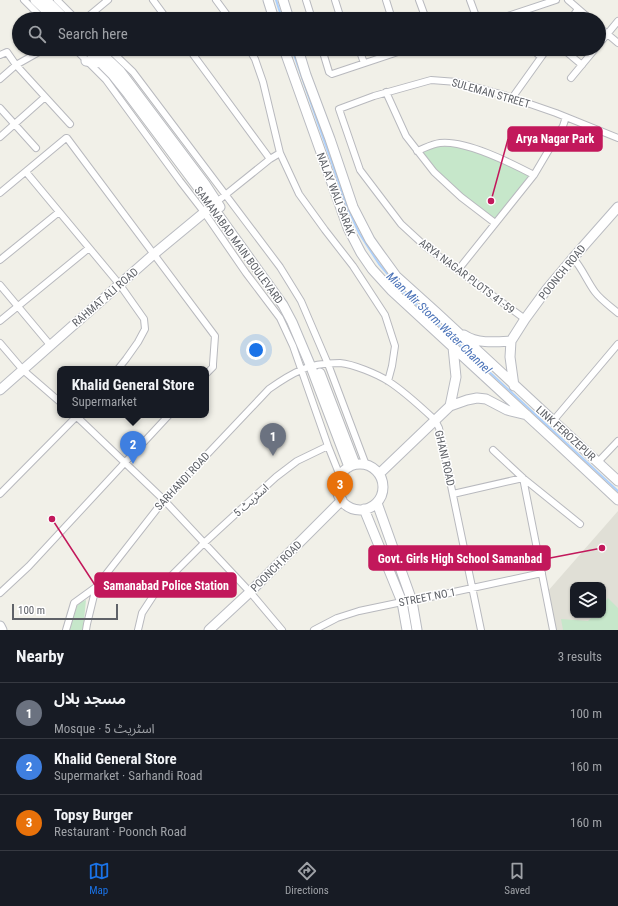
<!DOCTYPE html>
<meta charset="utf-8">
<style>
body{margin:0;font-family:"Roboto Condensed","Noto Sans Arabic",sans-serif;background:#20242c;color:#f1f3f6}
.controls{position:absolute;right:12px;bottom:12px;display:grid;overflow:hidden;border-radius:8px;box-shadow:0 1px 3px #0004}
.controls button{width:36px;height:36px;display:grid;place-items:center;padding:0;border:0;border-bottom:1px solid #363941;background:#171b24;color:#f1f3f6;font:20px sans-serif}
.scale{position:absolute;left:12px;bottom:10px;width:106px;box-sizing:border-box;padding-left:4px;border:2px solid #5f6268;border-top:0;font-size:11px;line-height:14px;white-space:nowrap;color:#5f6268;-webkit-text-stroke:3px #fff;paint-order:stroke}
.you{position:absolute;left:256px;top:350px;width:14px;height:14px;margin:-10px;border:3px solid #fff;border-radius:50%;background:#1a73e8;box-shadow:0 0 0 6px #1a73e833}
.badge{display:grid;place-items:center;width:26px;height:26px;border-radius:50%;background:#1a73e8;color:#fff;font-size:13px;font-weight:700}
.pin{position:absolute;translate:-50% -33px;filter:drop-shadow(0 1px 2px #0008)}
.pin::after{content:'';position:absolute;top:21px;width:14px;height:12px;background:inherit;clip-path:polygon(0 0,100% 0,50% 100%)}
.popup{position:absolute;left:57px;top:366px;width:152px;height:52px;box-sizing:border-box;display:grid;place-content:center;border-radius:8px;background:#171b24;filter:drop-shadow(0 1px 3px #0005);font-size:13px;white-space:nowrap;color:#9ea1a6}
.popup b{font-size:15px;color:#f1f3f6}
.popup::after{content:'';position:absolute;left:50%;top:100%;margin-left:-8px;border:8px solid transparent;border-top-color:#171b24}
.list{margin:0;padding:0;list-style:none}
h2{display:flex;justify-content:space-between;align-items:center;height:52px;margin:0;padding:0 16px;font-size:17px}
h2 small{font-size:13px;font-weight:400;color:#9ea1a6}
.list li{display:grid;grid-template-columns:26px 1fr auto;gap:12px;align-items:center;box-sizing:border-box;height:56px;padding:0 16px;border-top:1px solid #363941}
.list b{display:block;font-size:15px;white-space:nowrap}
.list p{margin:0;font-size:13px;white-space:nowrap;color:#9ea1a6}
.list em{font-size:13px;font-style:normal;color:#9ea1a6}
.icon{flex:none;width:22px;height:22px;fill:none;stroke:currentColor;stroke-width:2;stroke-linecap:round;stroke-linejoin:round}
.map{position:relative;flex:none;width:618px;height:630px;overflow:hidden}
.search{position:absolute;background:#171b24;box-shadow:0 1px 3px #0004;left:12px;right:12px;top:12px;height:44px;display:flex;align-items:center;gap:10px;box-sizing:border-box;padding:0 14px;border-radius:22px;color:#9ea1a6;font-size:15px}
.sheet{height:220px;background:#171b24}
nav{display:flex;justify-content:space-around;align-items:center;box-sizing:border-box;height:56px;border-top:1px solid #363941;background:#171b24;font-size:11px;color:#9ea1a6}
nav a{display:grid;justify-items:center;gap:2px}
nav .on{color:#1a73e8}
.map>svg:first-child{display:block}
</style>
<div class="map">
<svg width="618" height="630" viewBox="0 0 618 630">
<rect width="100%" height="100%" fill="#f1f0e8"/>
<path fill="#e0dfd6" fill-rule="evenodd" d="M618 511V630H555L548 591ZM573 585H603V615H573Z"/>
<path fill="#c6e7ca" d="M443 145 458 147 474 150 535 175 495 228 432 169 418 151Z
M608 598 618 608V630H563L561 619 588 621 594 615H603V604Z
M86 600 83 630H69L77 606 81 602Z"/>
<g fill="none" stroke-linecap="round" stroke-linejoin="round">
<path stroke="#add0fc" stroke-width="2" d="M276 0 282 19
M292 49 347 206 359 233 379 264 402 291 618 491"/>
<g stroke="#b8b9be" stroke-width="8">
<path id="street" d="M24 0 43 19
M57 0 76 19
M153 0 167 19
M216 0 230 19
M306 0 312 19
M335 0 341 19
M386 0 392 19
M419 0 426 19
M470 0 477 19
M568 0 590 19
M521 12 529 19
M85 19 108 0
M499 19 556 0
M571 19 578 9
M599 27 618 43
M599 44 618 21
M75 49 106 80 180 181 204 212 246 273 280 318 293 346 328 446 297 461 276 477 204 543 157 590 142 613 138 630
M109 49 133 72 280 267 301 301 328 364 366 465
M189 49 270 159
M249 49 255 59 263 82 280 153
M322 49 329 72 332 74 407 49
M359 49 364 63
M532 49 541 57
M563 49 582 65
M0 55 7 52 16 65 39 52 43 49
M571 78 595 49
M0 79 16 65 70 124
M386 92 406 136 434 172 461 197 495 223
M512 98 547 49
M0 108 36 148
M0 137 45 97
M417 151C425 148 432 144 440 143 466 140 511 163 534 175
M26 172 120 285 144 319 145 329 138 342 126 359 118 369
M0 193 66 138H67L215 336 213 364V367L206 374
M214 204 270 159 280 153 299 194 325 230 353 266 385 315 395 346 392 366 388 381
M573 258C582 268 587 281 595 292 601 300 610 306 618 313
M0 260 59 212
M458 270 534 175 563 126 566 117
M0 285 51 346
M525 319 426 247 401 224 360 170 339 109 374 96 431 80 457 82 504 95 556 113 618 138
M0 321 89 248
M0 343 23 370 60 402
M75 415 164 500 250 592 282 630
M553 421 618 344
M328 446 340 476
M493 450 523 478 580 524
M598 462 618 441
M0 494 78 415
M453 494 523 478 553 630
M0 593 29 566 169 415
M66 630 74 603 96 587
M86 630 87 624 96 587 164 500 269 389C279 382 289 375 301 370 311 365 328 363 340 363 353 364 377 374 388 381 404 391 421 407 435 420L439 428 481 630
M314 630 337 618 359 611 402 602 412 601 542 573"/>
</g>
<g stroke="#b9bbc1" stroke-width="11">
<path id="secondary" d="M35 0 55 19
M46 0 65 19
M268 0 274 19
M283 0 289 19
M87 49 112 74 128 94 212 206 283 305 292 322 311 367 349 467
M97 49 120 71 205 184 220 207
M284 49 348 228 361 253 372 269 392 291 557 443 618 500
M298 49 306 75 330 139 353 207 370 240 380 254 396 276 436 312 618 481
M86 61 101 63
M464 335C477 344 496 342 511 341
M320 373 355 464
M514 386 510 357 511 341 525 319 547 289 573 258 618 207
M0 390 154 254 212 206
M450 406 456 377 453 347
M337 487a23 23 0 1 1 46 0a23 23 0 1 1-46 0Z
M379 474 450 406 467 400 477 398 486 399 507 410 527 415
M377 503 412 601 417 630
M364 509 402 602 407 630
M0 626 2 630
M209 630 250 592 342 500"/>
</g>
<use href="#street" stroke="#fff" stroke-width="6"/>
<use href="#secondary" stroke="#fff" stroke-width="9"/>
</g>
<g text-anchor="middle" stroke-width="3" stroke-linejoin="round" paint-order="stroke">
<g font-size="11" fill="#5f6268" stroke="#fff">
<text transform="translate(491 93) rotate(16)" y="4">SULEMAN STREET</text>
<text transform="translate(336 194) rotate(69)" y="4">NALAY WALI SARAK</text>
<text transform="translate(239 245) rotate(54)" y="4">SAMANABAD MAIN BOULEVARD</text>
<text transform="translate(562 272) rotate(-51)" y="4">POONCH ROAD</text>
<text transform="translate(467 276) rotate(37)" y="4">ARYA NAGAR PLOTS 41-59</text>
<text transform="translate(105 297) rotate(-41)" y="4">RAHMAT ALI ROAD</text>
<text transform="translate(566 433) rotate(42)" y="4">LINK FEROZEPUR</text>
<text transform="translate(445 458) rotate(77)" y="4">GHANI ROAD</text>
<text transform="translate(182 481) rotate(-47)" y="4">SARHANDI ROAD</text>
<text transform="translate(251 500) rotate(-42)" y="4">اسٹریٹ 5</text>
<text transform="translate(276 566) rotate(-45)" y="4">POONCH ROAD</text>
<text transform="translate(427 597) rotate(-11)" y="4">STREET NO 1</text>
</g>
<g font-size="12" font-style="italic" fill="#4b73b8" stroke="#fff">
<text transform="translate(439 323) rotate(44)" y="4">Mian Mir Storm Water Channel</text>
</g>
</g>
<path fill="none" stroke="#c2185b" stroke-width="1.5" d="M491 201L508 139M602 548L550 558M52 519L95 585"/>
<g fill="#c2185b" stroke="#fff" stroke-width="1.5">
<circle cx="491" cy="201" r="4"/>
<circle cx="602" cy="548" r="4"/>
<circle cx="52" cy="519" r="4"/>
</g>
<g fill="#c2185b" stroke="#c2185b" stroke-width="1.5">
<rect x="508" y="127" width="94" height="24" rx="4"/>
<rect x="369" y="546" width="181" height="24" rx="4"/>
<rect x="95" y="573" width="141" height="24" rx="4"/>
</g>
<g font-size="12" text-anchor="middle" font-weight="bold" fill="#fff">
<text x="555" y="143">Arya Nagar Park</text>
<text x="460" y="563">Govt. Girls High School Samanbad</text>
<text x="166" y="590">Samanabad Police Station</text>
</g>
</svg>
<div class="controls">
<button><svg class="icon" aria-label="layers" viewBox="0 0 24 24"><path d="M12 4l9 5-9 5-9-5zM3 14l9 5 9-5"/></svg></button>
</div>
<div class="scale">100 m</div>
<div class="you"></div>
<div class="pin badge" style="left:273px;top:456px;background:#6b7280">1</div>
<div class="pin badge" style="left:133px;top:464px;background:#3f7fe0">2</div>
<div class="popup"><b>Khalid General Store</b>Supermarket</div>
<div class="pin badge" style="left:340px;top:504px;background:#e8710a">3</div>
<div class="search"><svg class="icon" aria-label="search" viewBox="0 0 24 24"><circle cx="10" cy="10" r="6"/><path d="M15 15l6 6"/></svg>Search here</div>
</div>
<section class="sheet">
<h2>Nearby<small>3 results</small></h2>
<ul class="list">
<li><span class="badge" style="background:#6b7280">1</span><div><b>مسجد بلال</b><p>Mosque · اسٹریٹ 5</p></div><em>100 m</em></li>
<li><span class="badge" style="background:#3f7fe0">2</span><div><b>Khalid General Store</b><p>Supermarket · Sarhandi Road</p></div><em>160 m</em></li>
<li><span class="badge" style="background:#e8710a">3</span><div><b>Topsy Burger</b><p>Restaurant · Poonch Road</p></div><em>160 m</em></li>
</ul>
</section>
<nav>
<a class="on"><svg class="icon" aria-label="map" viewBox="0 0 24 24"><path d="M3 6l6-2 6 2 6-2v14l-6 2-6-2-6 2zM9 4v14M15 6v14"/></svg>Map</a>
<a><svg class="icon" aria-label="directions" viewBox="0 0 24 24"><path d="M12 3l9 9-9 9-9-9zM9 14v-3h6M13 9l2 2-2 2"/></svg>Directions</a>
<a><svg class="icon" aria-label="saved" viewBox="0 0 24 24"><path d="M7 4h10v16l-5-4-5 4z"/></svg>Saved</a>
</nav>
